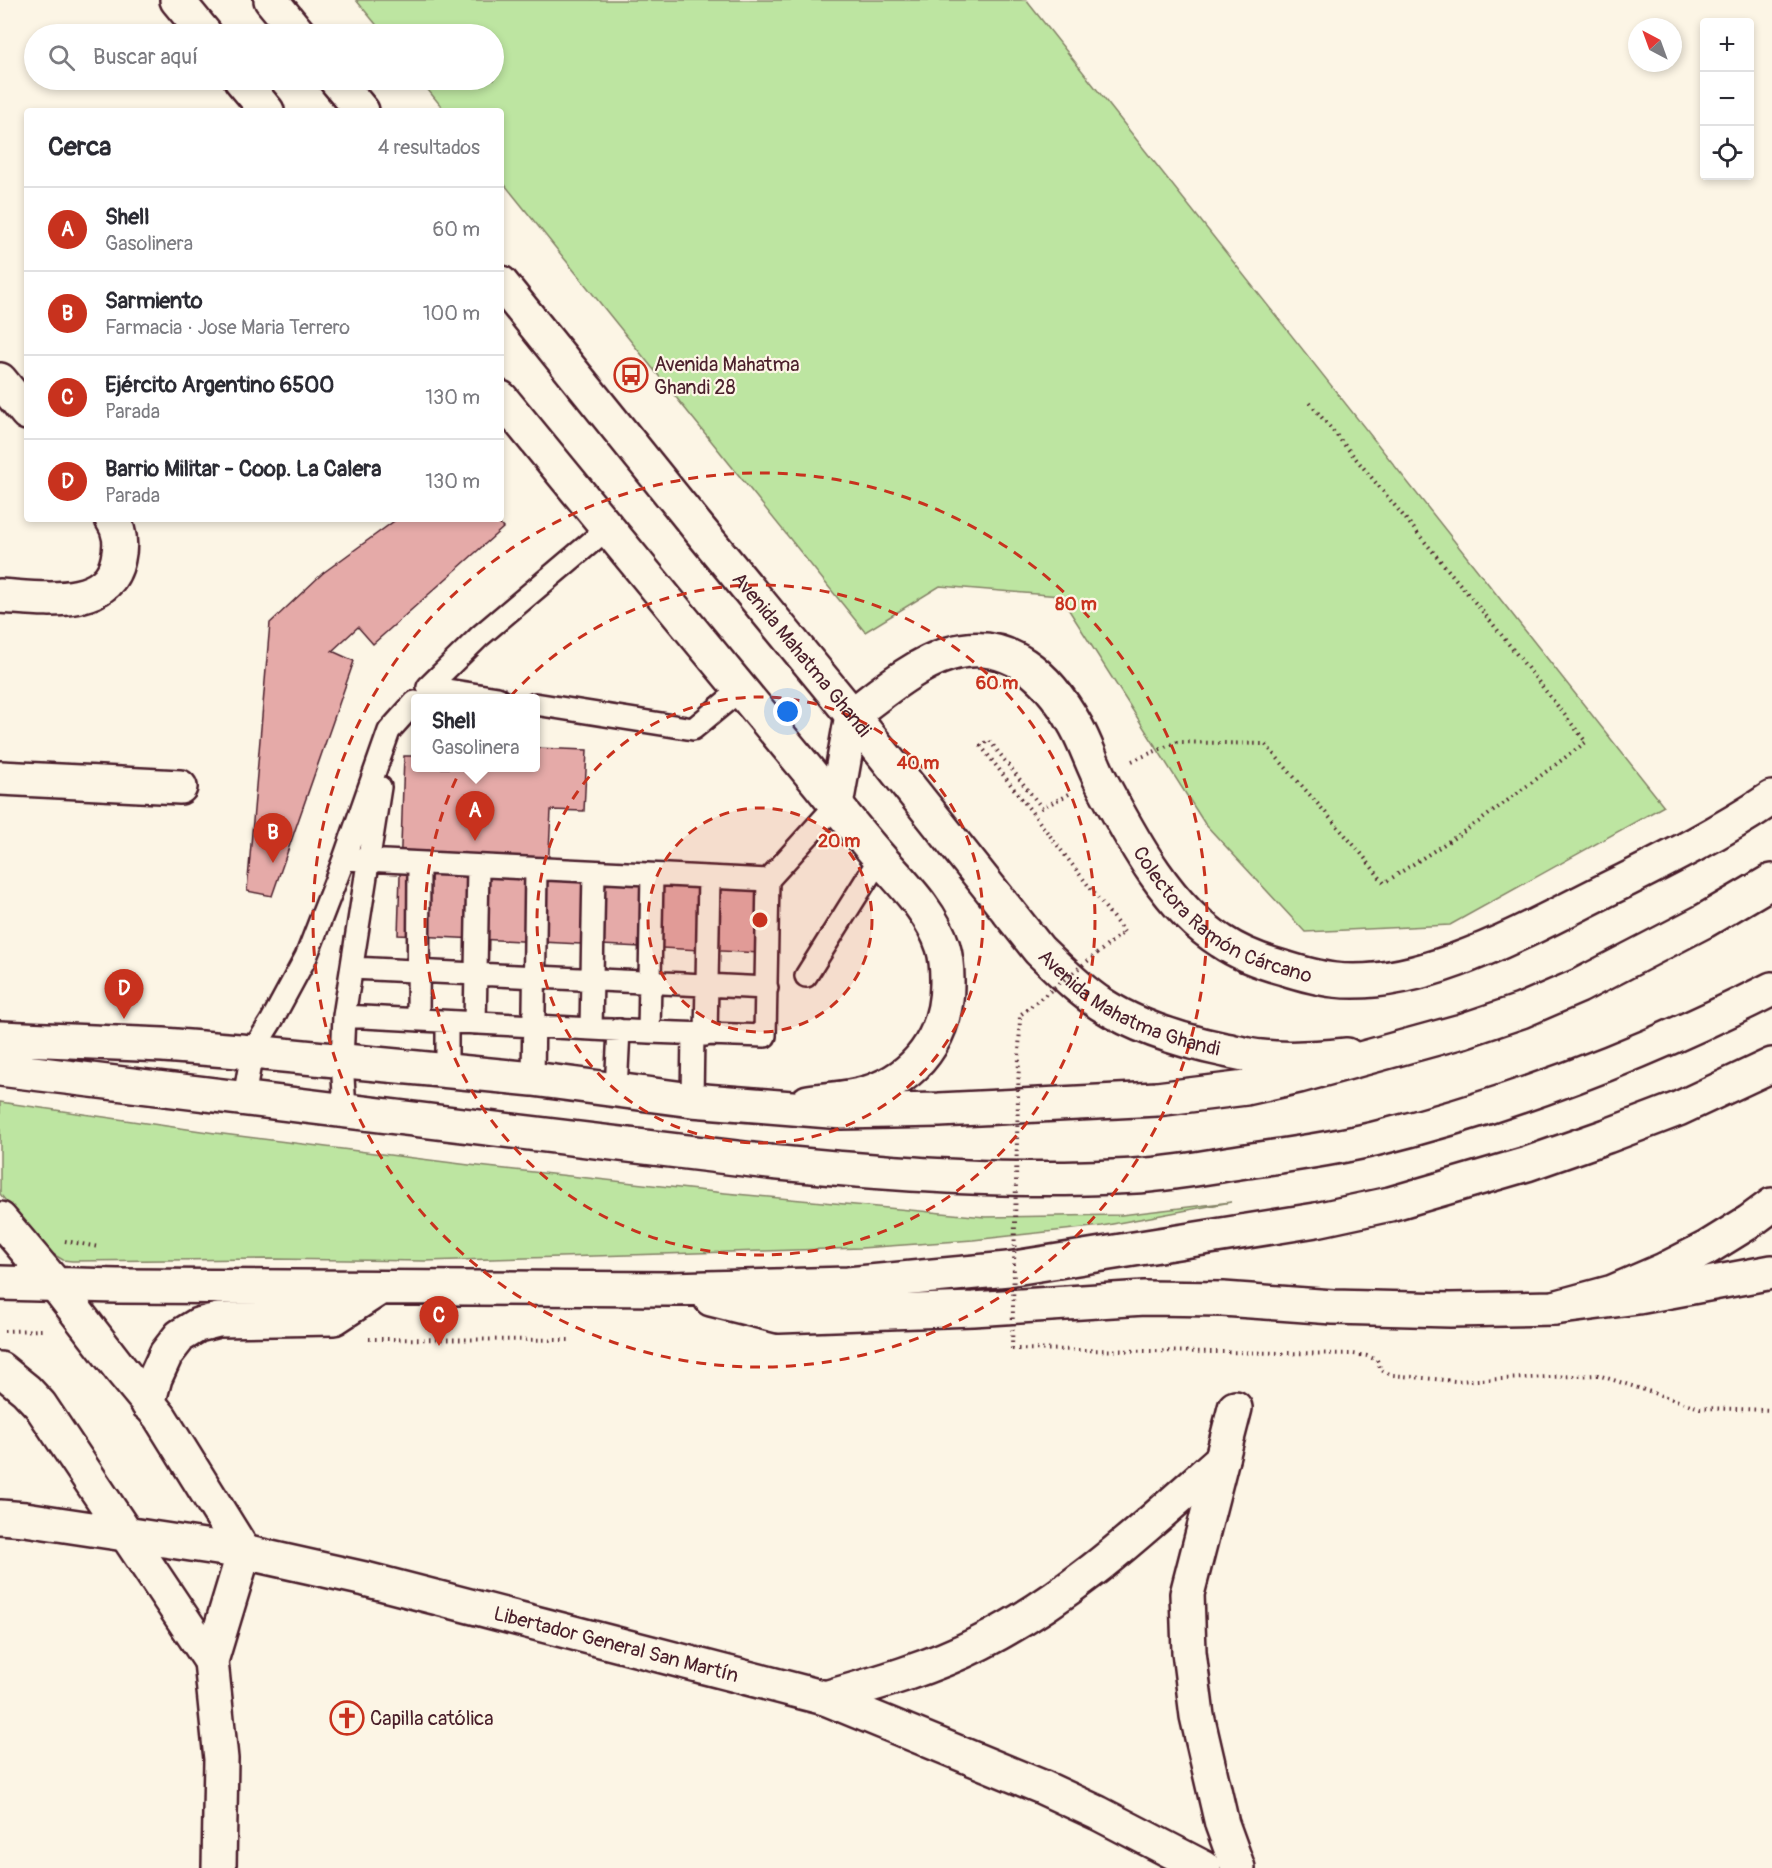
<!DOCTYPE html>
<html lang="es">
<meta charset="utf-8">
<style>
body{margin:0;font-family:Pangolin,sans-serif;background:#f2f2f3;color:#2b2b33}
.controls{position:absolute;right:18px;top:18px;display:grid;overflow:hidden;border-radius:6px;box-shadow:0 3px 9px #0003}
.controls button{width:54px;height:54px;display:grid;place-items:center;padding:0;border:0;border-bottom:2px solid #e1e1e2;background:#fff;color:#2b2b33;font:30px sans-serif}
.compass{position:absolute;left:1628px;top:18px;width:54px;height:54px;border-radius:50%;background:#fff;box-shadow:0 3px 9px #0003;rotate:319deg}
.you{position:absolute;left:788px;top:712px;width:21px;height:21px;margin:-15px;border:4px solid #fff;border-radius:50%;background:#1a73e8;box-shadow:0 0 0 9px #1a73e833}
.badge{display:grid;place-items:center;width:39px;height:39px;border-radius:50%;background:#c8321e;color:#fff;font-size:20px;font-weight:700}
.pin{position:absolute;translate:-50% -50px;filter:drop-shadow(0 2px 3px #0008)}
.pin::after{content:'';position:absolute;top:32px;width:21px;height:18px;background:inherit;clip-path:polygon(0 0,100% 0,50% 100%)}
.popup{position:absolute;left:411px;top:694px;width:129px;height:78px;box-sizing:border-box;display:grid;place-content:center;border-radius:6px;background:#fff;filter:drop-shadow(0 2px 4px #0005);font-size:20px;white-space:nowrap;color:#7c7c81}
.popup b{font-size:22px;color:#2b2b33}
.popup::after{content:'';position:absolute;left:50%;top:100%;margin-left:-12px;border:12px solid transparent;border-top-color:#fff}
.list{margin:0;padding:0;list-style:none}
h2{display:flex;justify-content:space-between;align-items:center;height:78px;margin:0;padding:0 24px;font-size:26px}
h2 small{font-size:20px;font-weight:400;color:#7c7c81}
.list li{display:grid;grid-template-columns:39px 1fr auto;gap:18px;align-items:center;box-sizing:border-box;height:84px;padding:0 24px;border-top:2px solid #e1e1e2}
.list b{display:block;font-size:22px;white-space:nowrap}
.list p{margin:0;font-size:20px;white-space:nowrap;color:#7c7c81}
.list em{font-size:20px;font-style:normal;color:#7c7c81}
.icon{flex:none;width:33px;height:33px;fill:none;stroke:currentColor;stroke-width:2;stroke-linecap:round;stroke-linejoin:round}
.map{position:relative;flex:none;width:1772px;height:1868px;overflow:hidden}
.search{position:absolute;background:#fff;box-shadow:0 3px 9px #0003;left:24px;top:24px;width:480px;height:66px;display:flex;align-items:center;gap:15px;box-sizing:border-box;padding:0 21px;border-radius:33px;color:#7c7c81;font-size:22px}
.panel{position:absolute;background:#fff;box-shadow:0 3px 9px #0003;left:24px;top:108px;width:480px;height:414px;border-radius:6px}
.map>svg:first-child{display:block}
</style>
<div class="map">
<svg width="1772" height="1868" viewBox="0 0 1772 1868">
<rect width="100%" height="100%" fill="#fcf5e5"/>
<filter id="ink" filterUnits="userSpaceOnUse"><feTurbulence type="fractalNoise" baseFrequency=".0167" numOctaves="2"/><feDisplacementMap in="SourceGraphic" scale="12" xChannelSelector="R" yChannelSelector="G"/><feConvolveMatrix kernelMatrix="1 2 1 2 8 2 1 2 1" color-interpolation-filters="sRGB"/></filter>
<g filter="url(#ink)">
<path fill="#bde5a1" stroke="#848266" stroke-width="1.5" d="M356 0H1026L1664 806 1450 925 1305 932 1205 824 1060 596 940 586 865 632 501 180V111H445L420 80H494V34H384Z
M0 1102 215 1133 469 1165 725 1193 985 1217 1121 1215 1231 1202 1102 1226 973 1240 861 1248 425 1261 269 1259 72 1261 63 1260 48 1251 0 1194Z"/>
<path fill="#e5aaa8" stroke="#4a1f2b" stroke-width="1.5" d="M397 519H495L503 528 373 644 358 627 332 651 354 661 272 896 247 891 270 623 323 573Z
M535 748 587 750 584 811 551 810 548 872 764 884 761 953 398 935 404 756H415V768H535Z"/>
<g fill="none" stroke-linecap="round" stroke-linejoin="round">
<g stroke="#4a1f2b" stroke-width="26">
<path id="lane" d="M498 698 428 687 480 636 608 528
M535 704 693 729 740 690
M344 859 768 880
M352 968 767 988
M806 976 880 858
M344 1016 649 1032 765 1036 768 880 836 805
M418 1020 419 864
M447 1022V1070
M475 1023 478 867
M591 1029 594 872
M649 1032 652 875
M706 1035 709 878
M533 1079 536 870
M616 1090 619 1030
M244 1098 252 1052 272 1020 306 957 344 859 389 731 415 702
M692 1100 693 1034
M345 1111 342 1060 344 1016 380 787"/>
</g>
<g stroke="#4a1f2b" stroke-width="38">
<g id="street">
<path d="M0 380 27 413"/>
<path d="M0 596C38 598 108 611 118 559 121 545 121 532 112 519"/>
<path d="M0 778 180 787"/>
<path d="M55 1284 122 1371 160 1417 244 1552 211 1661 221 1759 219 1868"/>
<path d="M0 1369 26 1390 40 1405 211 1661"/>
<path d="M1235 1408 1187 1594 1189 1652 1197 1716 1222 1824 1238 1868"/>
<path id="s1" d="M0 1517 25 1519 244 1552 365 1579 825 1698 1042 1787 1098 1813 1204 1868"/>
<path d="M825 1698C878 1683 931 1668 980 1643 1072 1597 1146 1526 1222 1459"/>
</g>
</g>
<g stroke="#4a1f2b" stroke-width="38">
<g id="secondary">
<path d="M177 0 205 34"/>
<path d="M271 0 299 34"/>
<path d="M241 80 267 111"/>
<path d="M336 80 362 111"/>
<path id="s2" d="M501 283 699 529 852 715 1039 950C1059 969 1078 989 1101 1004 1138 1028 1182 1041 1225 1050 1236 1052 1249 1056 1261 1057 1289 1060 1319 1058 1347 1055"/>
<path d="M501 398C607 527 712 656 819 784 839 809 859 834 880 858 903 884 932 912 943 947 946 957 947 969 947 980 948 1028 924 1070 878 1089 858 1098 830 1099 808 1102"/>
<path id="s3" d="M836 805 852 715C880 694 915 664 949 654 1008 636 1049 677 1076 726 1086 744 1092 764 1102 783 1131 837 1167 907 1221 941 1240 954 1262 962 1284 968 1300 973 1317 978 1334 980 1421 990 1526 930 1602 892 1660 863 1719 834 1772 798"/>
</g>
</g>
<g stroke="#4a1f2b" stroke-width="38">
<path id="primary" d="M0 1038 163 1045 252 1052 533 1079 692 1100 842 1112 939 1110 1157 1099 1246 1088 1299 1076 1462 1031 1521 1011 1579 986 1704 921 1772 881
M0 1069 769 1162C874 1172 980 1181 1086 1178 1106 1177 1127 1177 1148 1175 1181 1172 1213 1166 1246 1161 1288 1155 1332 1149 1374 1139 1512 1105 1646 1053 1772 989
M0 1219 55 1284
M0 1283 117 1286 671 1289 848 1284 1008 1269 1316 1220 1390 1204 1527 1164 1607 1136 1678 1109 1772 1065
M711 1299 779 1316 973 1309 1144 1298 1223 1299 1333 1307 1450 1310 1554 1308 1613 1292 1664 1270 1707 1248 1749 1222 1772 1205
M148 1404 155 1378 166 1354 180 1336 198 1325 218 1320 334 1318 380 1288"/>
</g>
<g stroke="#4a1f2b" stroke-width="38">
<path id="highway" d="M1554 1308 1638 1297 1772 1272"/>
</g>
<path stroke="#4a1f2b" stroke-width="4" stroke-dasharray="1.5 4.5" stroke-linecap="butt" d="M1132 761 1177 742 1265 744 1360 852 1384 883 1480 821 1586 742 1492 623 1309 402
M1069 794 1042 808 989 740 981 746 1124 932
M65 1241 99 1247
M4 1331 44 1330
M369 1339 571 1340
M1012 1349 1353 1354 1367 1356 1377 1360 1381 1370 1392 1375 1455 1381 1598 1375 1700 1408 1772 1410"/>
<use href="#lane" stroke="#fcf5e5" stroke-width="21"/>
<use href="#street" stroke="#fcf5e5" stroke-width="33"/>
<use href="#secondary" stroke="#fcf5e5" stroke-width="33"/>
<use href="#primary" stroke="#fcf5e5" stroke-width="33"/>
<use href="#highway" stroke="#fcf5e5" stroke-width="33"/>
<path stroke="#4a1f2b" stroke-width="4" stroke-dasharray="1.5 4.5" stroke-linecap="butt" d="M1012 1349 1020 1015 1124 932"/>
</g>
</g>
<circle cx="760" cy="920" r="112" fill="#c8321e" fill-opacity=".12"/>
<g fill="none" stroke="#c8321e" stroke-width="3" stroke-dasharray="10 8">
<circle cx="760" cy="920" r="112"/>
<circle cx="760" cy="920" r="223"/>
<circle cx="760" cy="920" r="335"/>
<circle cx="760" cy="920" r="447"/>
</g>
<defs>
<g id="bus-ring" transform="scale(1.725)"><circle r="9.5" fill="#fcf5e5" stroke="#c8321e" stroke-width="1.5"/><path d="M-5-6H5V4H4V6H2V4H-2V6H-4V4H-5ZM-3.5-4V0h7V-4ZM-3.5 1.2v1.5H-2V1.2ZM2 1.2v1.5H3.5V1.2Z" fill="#c8321e"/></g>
<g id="church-ring" transform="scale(1.725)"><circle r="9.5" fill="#fcf5e5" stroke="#c8321e" stroke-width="1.5"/><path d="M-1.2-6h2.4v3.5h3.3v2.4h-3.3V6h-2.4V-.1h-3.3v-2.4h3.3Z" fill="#c8321e"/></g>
</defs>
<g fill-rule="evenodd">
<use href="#bus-ring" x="631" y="375"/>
<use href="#church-ring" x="347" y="1718"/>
</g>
<g text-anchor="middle" stroke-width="4.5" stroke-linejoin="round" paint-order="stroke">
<g font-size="20" fill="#4a1f2b" stroke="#fcf5e5" text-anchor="start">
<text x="654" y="371">Avenida Mahatma<tspan x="654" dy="23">Ghandi 28</tspan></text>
<text x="370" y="1725">Capilla católica</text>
</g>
<g font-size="20" fill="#4a1f2b" stroke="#fcf5e5">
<text dy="7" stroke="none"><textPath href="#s2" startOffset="478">Avenida Mahatma Ghandi</textPath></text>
<text dy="7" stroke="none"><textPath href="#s3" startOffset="615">Colectora Ramón Cárcano</textPath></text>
<text dy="7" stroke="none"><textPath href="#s2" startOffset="964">Avenida Mahatma Ghandi</textPath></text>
<text dy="7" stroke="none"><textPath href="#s1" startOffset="630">Libertador General San Martín</textPath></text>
</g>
</g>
<circle cx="760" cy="920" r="9" fill="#c8321e" stroke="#fcf5e5" stroke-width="3"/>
<g font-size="18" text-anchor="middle" font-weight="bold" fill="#c8321e" stroke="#fcf5e5" stroke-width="4.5" stroke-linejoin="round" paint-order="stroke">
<text x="1076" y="610">80 m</text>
<text x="997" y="689">60 m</text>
<text x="918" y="769">40 m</text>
<text x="839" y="847">20 m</text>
</g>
</svg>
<div class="controls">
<button>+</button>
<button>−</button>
<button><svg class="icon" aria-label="locate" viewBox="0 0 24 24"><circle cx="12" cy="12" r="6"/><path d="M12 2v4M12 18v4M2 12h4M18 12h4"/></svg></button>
</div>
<svg class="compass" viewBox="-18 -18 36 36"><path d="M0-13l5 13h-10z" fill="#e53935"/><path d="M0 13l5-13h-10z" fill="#7c7c81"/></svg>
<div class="you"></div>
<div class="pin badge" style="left:475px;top:841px">A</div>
<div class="popup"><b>Shell</b>Gasolinera</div>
<div class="pin badge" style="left:273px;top:863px">B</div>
<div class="pin badge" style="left:439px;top:1346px">C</div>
<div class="pin badge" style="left:124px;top:1019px">D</div>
<div class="search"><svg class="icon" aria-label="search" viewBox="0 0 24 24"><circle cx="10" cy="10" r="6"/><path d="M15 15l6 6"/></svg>Buscar aquí</div>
<section class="panel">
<h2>Cerca<small>4 resultados</small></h2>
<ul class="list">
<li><span class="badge">A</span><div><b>Shell</b><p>Gasolinera</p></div><em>60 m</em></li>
<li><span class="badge">B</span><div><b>Sarmiento</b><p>Farmacia · Jose Maria Terrero</p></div><em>100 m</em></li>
<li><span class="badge">C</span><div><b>Ejército Argentino 6500</b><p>Parada</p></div><em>130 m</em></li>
<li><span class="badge">D</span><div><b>Barrio Militar - Coop. La Calera</b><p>Parada</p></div><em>130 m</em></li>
</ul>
</section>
</div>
